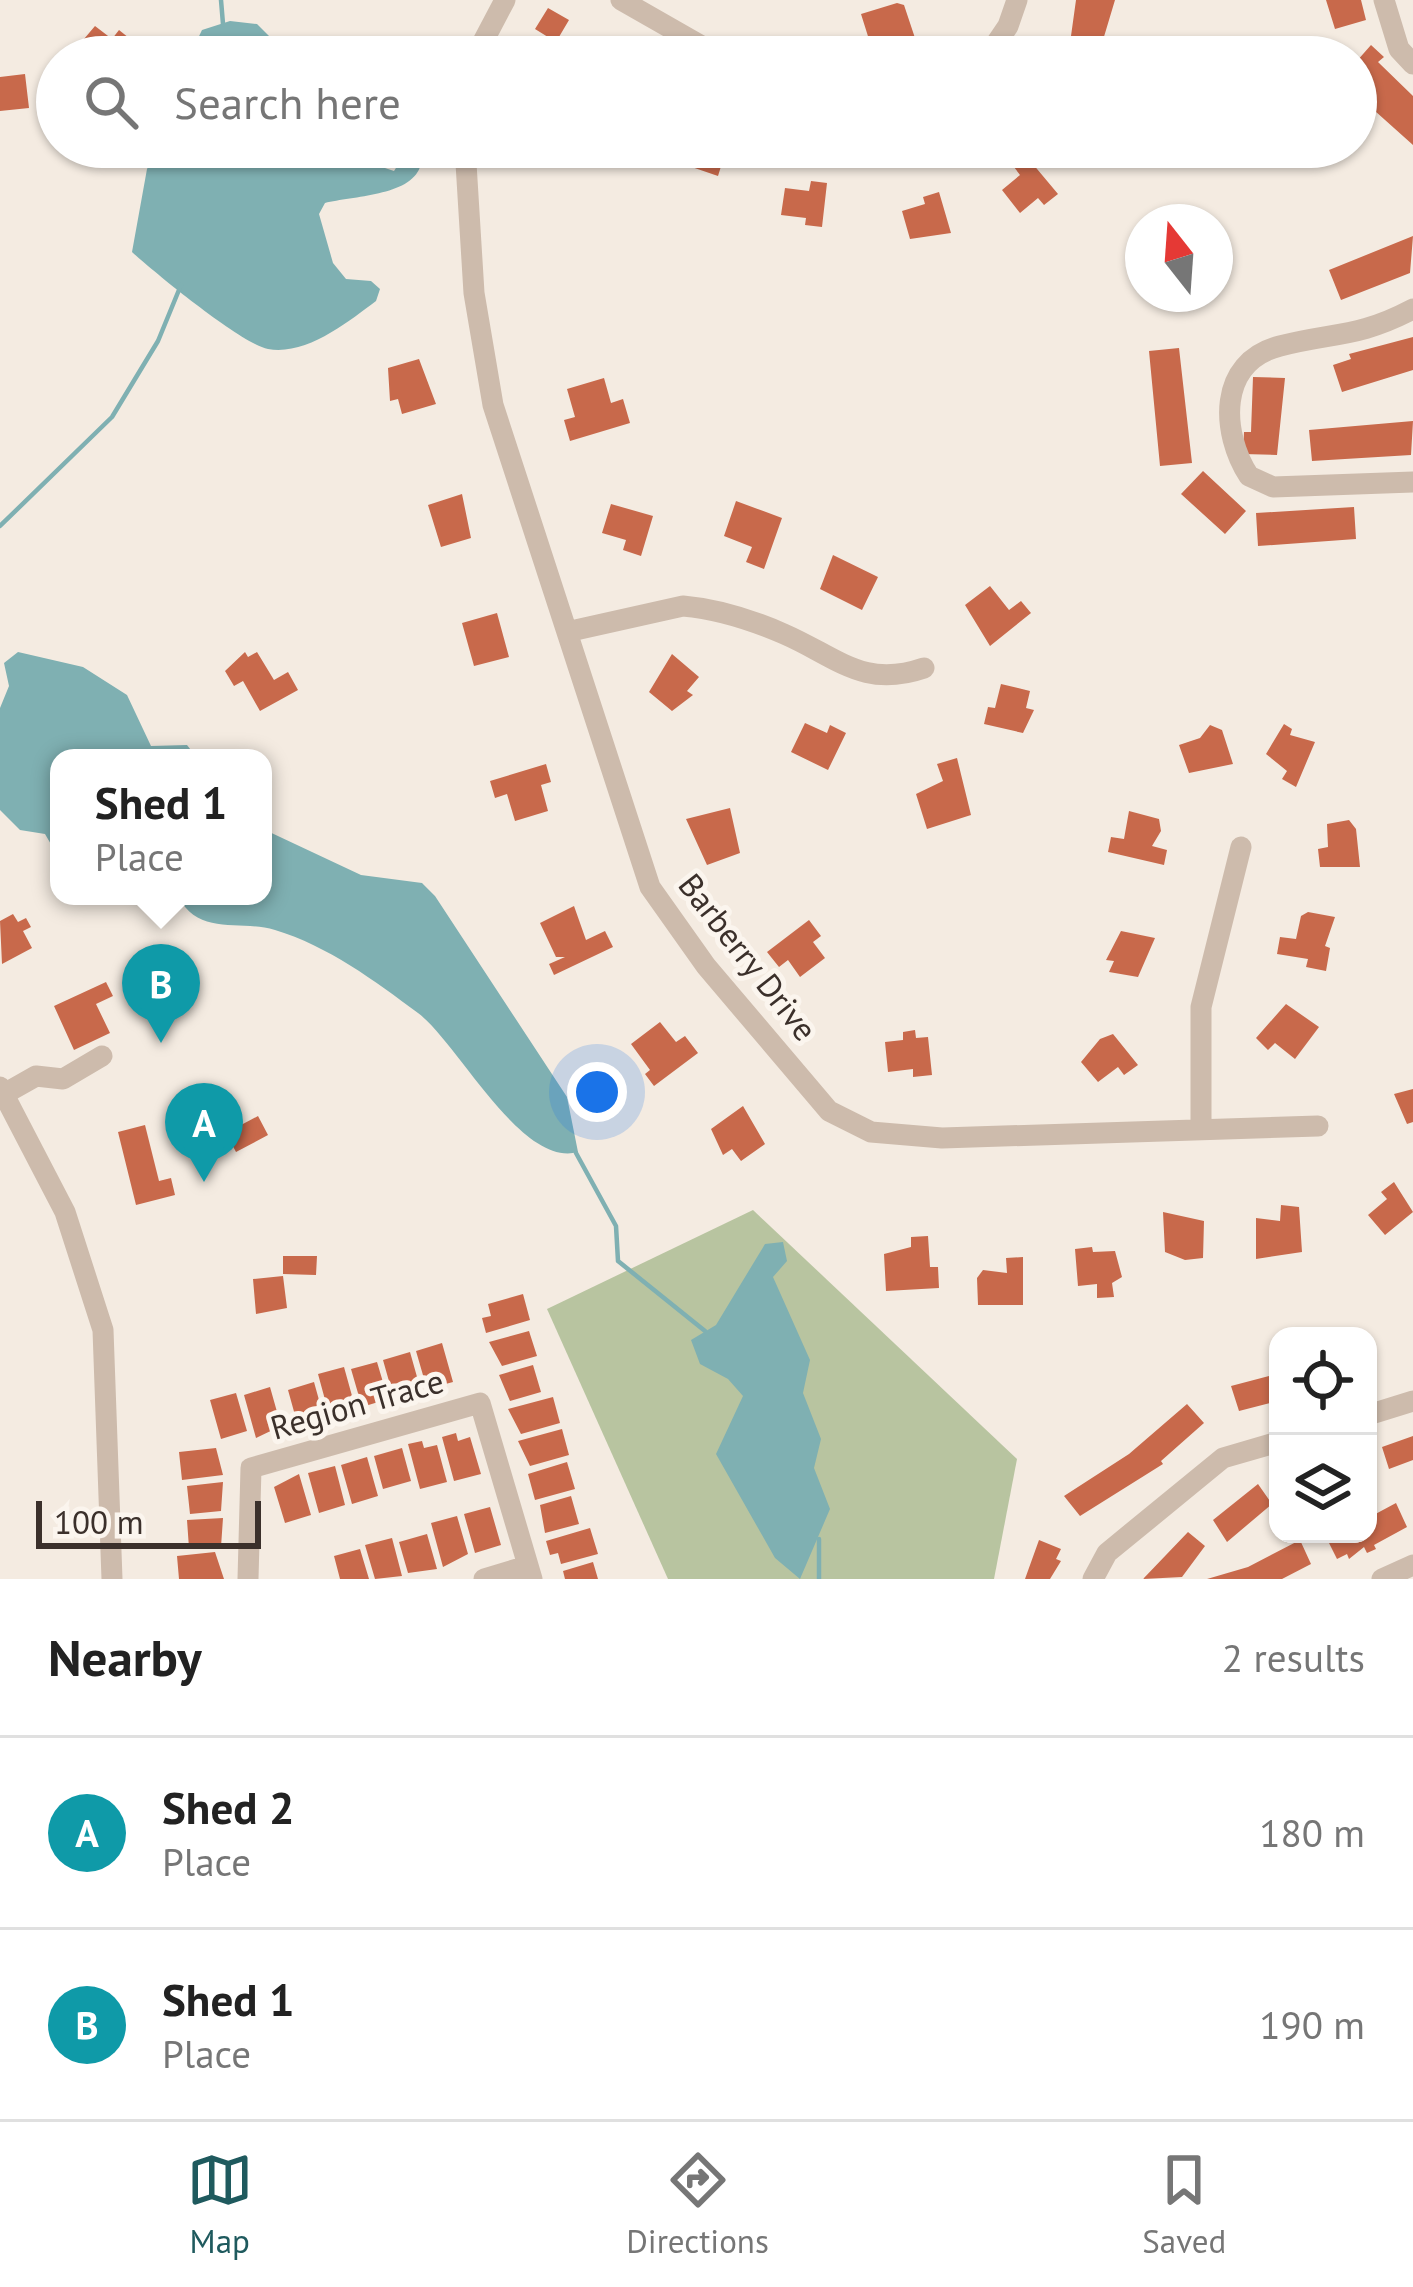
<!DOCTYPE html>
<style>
body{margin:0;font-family:"PT Sans",sans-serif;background:#f2f2f2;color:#222}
.controls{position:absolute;right:36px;bottom:36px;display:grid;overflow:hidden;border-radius:24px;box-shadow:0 3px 9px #0004}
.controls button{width:108px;height:108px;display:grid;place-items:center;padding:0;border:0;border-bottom:3px solid #e0e0e0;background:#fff;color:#222;font:60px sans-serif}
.compass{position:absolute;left:1125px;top:204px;width:108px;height:108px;border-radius:50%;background:#fff;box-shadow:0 3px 9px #0004;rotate:343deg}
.scale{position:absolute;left:36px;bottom:30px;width:225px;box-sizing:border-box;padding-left:12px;border:6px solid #3b302b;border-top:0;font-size:33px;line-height:42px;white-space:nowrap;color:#3b302b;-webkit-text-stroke:9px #fbf5ee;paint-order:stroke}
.you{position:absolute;left:597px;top:1092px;width:42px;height:42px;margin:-30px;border:9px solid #fff;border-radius:50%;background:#1a73e8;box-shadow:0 0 0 18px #1a73e833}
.badge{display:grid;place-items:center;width:78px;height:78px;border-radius:50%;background:#1f5a5e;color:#fff;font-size:39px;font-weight:700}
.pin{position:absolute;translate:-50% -99px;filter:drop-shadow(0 3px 6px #0008)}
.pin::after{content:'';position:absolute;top:63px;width:42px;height:36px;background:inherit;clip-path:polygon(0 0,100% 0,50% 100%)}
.popup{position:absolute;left:50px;top:749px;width:222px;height:156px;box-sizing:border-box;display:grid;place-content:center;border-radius:24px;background:#fff;filter:drop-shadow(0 3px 9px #0005);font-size:39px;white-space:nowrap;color:#767676}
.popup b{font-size:45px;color:#222}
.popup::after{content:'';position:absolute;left:50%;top:100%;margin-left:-24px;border:24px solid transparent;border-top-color:#fff}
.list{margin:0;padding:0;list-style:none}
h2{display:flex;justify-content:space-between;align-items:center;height:156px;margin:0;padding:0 48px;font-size:51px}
h2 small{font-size:39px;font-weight:400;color:#767676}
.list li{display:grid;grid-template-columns:78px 1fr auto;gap:36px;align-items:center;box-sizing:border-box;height:192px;padding:0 48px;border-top:3px solid #e0e0e0}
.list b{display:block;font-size:45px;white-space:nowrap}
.list p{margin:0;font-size:39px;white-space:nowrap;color:#767676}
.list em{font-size:39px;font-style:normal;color:#767676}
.icon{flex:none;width:66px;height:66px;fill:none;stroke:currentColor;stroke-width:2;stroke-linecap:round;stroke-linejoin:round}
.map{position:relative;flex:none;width:1413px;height:1579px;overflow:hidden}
.search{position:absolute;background:#fff;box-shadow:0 3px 9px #0004;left:36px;right:36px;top:36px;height:132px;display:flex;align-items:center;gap:30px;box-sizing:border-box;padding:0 42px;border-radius:66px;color:#767676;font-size:45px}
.sheet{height:540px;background:#fff}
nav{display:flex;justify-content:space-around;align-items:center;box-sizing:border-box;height:168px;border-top:3px solid #e0e0e0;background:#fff;font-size:33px;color:#767676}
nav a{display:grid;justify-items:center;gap:6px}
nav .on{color:#1f5a5e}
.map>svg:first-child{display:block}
</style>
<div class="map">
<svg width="1413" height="1579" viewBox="0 0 1413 1579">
<rect width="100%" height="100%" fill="#f4ebe1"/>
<path fill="#b8c4a0" d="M753 1210 1017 1459 994 1579H668L547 1309Z"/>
<path fill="#7fb0b2" d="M230 21 257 24 290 57H189L202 30Z
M159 147H364L380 152 385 168 394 171 401 160H413L420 167C410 196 352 196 325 203L319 214 333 263 346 279 371 281 380 289 376 301C348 322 306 356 268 349 242 344 155 273 132 252L147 169Z
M18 652 83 667 127 695 151 746 187 745 197 758H59V858L45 834 20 830 0 810V708L9 686 4 663Z
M263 829 361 875 422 883 435 896 567 1097 578 1152C521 1168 459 1044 418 1013 375 981 328 946 275 930 239 919 199 937 178 896H263Z
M783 1242 787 1261 773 1277 810 1360 803 1393 821 1439 814 1468 830 1509 800 1579 775 1558 716 1454 743 1396 728 1379 700 1364 691 1340 716 1325 765 1244Z"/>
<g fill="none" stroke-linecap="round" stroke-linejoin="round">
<path stroke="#7fb0b2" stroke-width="4.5" d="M221 0 223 24
M0 526 112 417 158 341 181 285
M576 1153 616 1226 618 1261 705 1331
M819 1539V1579"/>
</g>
<path fill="#c8694b" d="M1076 0H1115L1103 40 1071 36Z
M1326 0H1361L1366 20 1335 29Z
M897 3 904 5 916 41 872 49 861 14Z
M548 8 569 20 556 42 535 29Z
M95 26 112 39 119 30 139 46 130 57H91L97 49 84 39Z
M1371 45 1384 57 1378 62 1413 96V145L1356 94 1361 85 1356 62Z
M25 74 29 108 0 111V77Z
M684 147H727L718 176 680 163Z
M1027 157 1058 194 1044 205 1038 198 1020 213 1002 190 1020 175 1014 167Z
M811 181 827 183 822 227 805 225 806 218 781 215 785 188 809 191Z
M939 192 951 233 910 239 902 211 925 204 923 197Z
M1413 236 1410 273 1341 300 1329 270Z
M1413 337V370L1342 392 1333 365 1351 359 1349 354Z
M1179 348 1192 463 1160 466 1149 351Z
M419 359 436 404 402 414 398 399 390 401 388 368Z
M1253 377 1285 378 1277 455 1243 454 1244 432H1251Z
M604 378 611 403 623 399 630 423 570 441 564 420 575 417 567 389Z
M1413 421 1411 455 1312 461 1309 430Z
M1203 471 1246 511 1225 534 1181 494Z
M462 494 471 538 441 547 428 505Z
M736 501 782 518 764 569 746 562 752 547 724 536Z
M611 504 653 516 641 556 623 550 626 540 602 533Z
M1354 507 1356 539 1258 546 1256 513Z
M833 555 878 577 862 610 820 589Z
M990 586 1009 610 1021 601 1031 613 990 646 965 605Z
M497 613 509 657 474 666 462 623Z
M245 652 248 657 257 652 274 680 288 672 298 690 260 711 243 681 234 686 225 671Z
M672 654 699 677 687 691 693 695 672 711 649 692Z
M1001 684 1030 691 1026 708 1034 710 1023 733 984 724 988 707 995 708Z
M805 723 827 733 830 725 846 733 828 770 791 752Z
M1284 724 1292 729 1290 735 1315 742 1296 787 1282 779 1287 771 1266 754Z
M1210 725 1222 730 1233 764 1189 773 1179 745 1200 738Z
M957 758 971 815 927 829 916 794 943 781 937 764Z
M546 764 551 782 541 785 548 811 515 821 507 794 495 798 490 781Z
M730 808 740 853 707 865 686 819Z
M1129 811 1159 819 1161 831 1152 846 1167 850 1164 865 1108 852 1111 837 1124 839Z
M1349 820 1356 829 1360 867H1320L1318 849 1328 847 1327 824Z
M574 906 586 940 605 931 613 947 554 975 549 964 565 957H556L540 923Z
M1308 912 1335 917 1325 946 1330 948 1326 971 1306 967 1308 959 1277 954 1280 937 1296 939 1301 916Z
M13 914 18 922 26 918 31 927 23 931 32 948 2 964 0 921Z
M809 920 821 936 813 942 825 958 800 977 788 960 779 967 767 952Z
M1121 931 1155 938 1138 977 1109 972 1114 961 1106 960Z
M106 982 113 996 96 1004 110 1033 74 1050 54 1006Z
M1286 1004 1319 1027 1295 1059 1275 1043 1268 1050 1256 1038Z
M660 1022 676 1042 685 1036 698 1053 654 1086 645 1074 650 1070 631 1044Z
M915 1030 916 1038 928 1037 932 1075 913 1077V1069L888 1072 885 1042 903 1040V1032Z
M1113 1034 1138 1065 1124 1075 1118 1067 1098 1082 1081 1062 1100 1039Z
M1413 1089V1122L1407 1124 1394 1094Z
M743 1106 765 1144 741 1161 732 1149 723 1155 711 1129Z
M258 1116 268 1135 236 1152 226 1133Z
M145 1125 159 1181 171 1178 175 1195 136 1205 118 1132Z
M1394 1182 1413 1212 1385 1235 1368 1215 1387 1199 1381 1192Z
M1281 1205 1299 1207 1302 1252 1256 1259V1218L1280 1221Z
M1163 1212 1204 1221 1203 1258 1185 1260 1165 1252Z
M928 1236 930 1267H938L939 1288 886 1291 884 1254 911 1247V1237Z
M1092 1247 1093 1252 1115 1251 1122 1277 1112 1283 1114 1297 1097 1298V1284L1078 1286 1075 1249Z
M283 1256H317L316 1275 283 1274Z
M1023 1257V1305H978L977 1278 983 1270 1007 1273 1006 1258Z
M283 1276 287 1308 256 1314 253 1279Z
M523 1294 530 1320 486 1333 482 1318 491 1316 488 1304Z
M529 1331 537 1356 502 1366 489 1342Z
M442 1343 453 1382 427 1389 416 1351Z
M410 1352 421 1391 394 1399 383 1360Z
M377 1362 388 1399 362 1407 351 1369Z
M533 1365 541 1392 510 1401 499 1375Z
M344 1367 354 1403 330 1418 318 1374Z
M1269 1376 1278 1378V1401L1239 1411 1231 1386Z
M314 1382 324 1418 298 1426 288 1390Z
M270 1387 281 1426 256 1438 244 1395Z
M236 1393 247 1431 221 1439 210 1400Z
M553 1397 560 1423 521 1434 508 1409Z
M1187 1404 1204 1423 1161 1461 1163 1464 1080 1516 1064 1496 1129 1454Z
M562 1429 569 1455 530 1466 518 1441Z
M456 1433 458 1441 470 1437 481 1474 454 1481 442 1437Z
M1413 1436V1460L1389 1469 1382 1447Z
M422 1441 424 1448 437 1445 447 1482 420 1489 408 1444Z
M216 1448 223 1475 182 1480 179 1452Z
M402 1448 411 1481 383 1489 374 1456Z
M367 1457 378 1496 352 1504 341 1465Z
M567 1462 575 1489 535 1500 528 1474Z
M335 1466 345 1505 319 1513 308 1473Z
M299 1474 311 1515 285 1523 274 1487Z
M223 1482 221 1511 190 1514 187 1486Z
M1258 1484 1272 1504 1227 1542 1213 1520Z
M571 1496 579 1524 545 1533 540 1505Z
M1396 1503 1407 1527 1374 1545 1376 1549 1367 1553 1364 1547 1349 1559 1347 1554 1337 1559 1326 1537 1368 1534V1518Z
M490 1507 501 1545 475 1553 464 1514Z
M457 1516 468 1554 443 1567 431 1523Z
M223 1518 221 1547 189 1548 187 1520Z
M590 1528 598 1554 561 1564 558 1553 550 1555 546 1541Z
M1188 1532 1205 1546 1182 1577 1143 1579Z
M427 1534 437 1569 408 1573 399 1542Z
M392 1538 402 1576 375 1579 365 1545Z
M1039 1540 1061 1549 1056 1559 1061 1561 1050 1579H1025Z
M1300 1540 1311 1564 1282 1579H1207L1248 1567Z
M360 1549 369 1579H340L334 1556Z
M215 1552 224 1579H179L177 1556Z
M593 1562 598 1579H565L563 1571Z"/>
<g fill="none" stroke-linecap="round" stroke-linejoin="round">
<path stroke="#cdbbac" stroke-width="21" d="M621 0 721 57
M1384 0 1399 49 1413 64
M475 57 505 0
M987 57 1008 26 1017 0
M465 147 474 293 493 405 650 887 706 966 829 1111 871 1132 942 1138 1318 1126
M1413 309C1358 338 1334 332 1280 346 1217 362 1221 433 1249 476L1273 487 1413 482
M571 631 683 606C717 609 752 620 784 634 837 657 863 689 924 668
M0 1087 65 1212 103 1330 112 1579
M4 1094 36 1076 63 1079 102 1056
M1201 1127V1007L1241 847
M1368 1415 1413 1401
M248 1579 251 1468 480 1403 532 1579
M484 1579 527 1566
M1093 1579 1107 1553 1223 1458 1278 1442
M1382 1579 1413 1565"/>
</g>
<g text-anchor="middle" stroke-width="10" stroke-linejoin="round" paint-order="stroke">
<g font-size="33" fill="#3b302b" stroke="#fbf5ee">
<text transform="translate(748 957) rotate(52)" y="12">Barberry Drive</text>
<text transform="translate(357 1404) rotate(-16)" y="12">Region Trace</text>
</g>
</g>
</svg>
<div class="controls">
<button><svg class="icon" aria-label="locate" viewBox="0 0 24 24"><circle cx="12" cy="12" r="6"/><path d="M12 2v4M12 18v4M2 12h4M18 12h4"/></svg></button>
<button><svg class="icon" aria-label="layers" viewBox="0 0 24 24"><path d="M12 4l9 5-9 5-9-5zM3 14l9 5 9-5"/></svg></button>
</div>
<svg class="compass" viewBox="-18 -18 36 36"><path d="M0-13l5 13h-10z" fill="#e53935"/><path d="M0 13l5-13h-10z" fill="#767676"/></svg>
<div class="scale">100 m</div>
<div class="you"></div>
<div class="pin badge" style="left:204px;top:1182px;background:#0f9aa8">A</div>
<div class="pin badge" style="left:161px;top:1043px;background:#0f9aa8">B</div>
<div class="popup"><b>Shed 1</b>Place</div>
<div class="search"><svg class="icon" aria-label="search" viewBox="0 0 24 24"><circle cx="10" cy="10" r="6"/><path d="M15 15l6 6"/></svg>Search here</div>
</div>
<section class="sheet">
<h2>Nearby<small>2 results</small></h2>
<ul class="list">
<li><span class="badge" style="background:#0f9aa8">A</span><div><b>Shed 2</b><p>Place</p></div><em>180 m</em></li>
<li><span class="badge" style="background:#0f9aa8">B</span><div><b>Shed 1</b><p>Place</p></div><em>190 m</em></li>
</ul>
</section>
<nav>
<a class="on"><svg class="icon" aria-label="map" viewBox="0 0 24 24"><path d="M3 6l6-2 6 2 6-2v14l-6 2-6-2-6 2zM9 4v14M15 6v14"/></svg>Map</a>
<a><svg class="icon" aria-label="directions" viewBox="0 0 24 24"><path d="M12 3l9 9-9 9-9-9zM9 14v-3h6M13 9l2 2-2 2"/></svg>Directions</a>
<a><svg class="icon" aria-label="saved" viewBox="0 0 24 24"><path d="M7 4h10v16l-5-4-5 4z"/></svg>Saved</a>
</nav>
